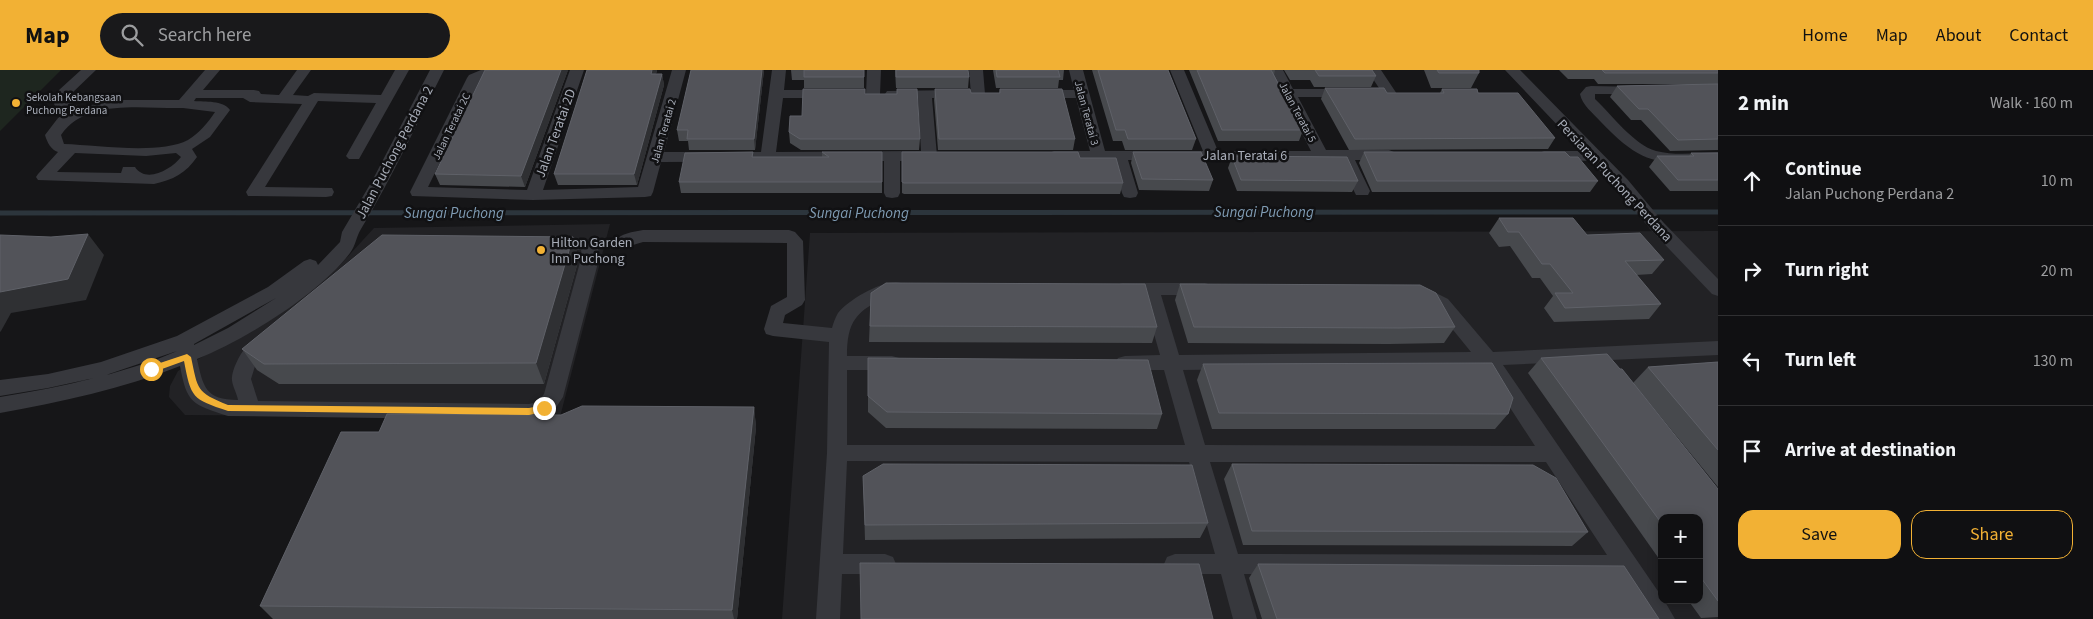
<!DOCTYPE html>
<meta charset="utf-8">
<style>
body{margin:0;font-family:"Source Sans 3",sans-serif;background:#19191b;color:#f1f3f6}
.controls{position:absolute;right:15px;bottom:15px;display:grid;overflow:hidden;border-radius:10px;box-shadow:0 2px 12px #0003}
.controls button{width:45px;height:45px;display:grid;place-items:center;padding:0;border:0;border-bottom:1px solid #303032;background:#101012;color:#f1f3f6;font:25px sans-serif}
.stop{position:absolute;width:15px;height:15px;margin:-11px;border:4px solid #f2b134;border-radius:50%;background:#fff}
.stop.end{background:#f2b134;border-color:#fff;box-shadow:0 1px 5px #0008}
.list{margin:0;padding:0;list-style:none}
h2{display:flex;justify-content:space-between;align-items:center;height:65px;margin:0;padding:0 20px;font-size:21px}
h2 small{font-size:16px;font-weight:400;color:#9c9d9f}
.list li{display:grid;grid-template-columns:32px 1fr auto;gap:15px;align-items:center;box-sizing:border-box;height:90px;padding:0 20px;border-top:1px solid #303032}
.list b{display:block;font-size:19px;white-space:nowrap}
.list p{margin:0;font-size:16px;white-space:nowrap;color:#9c9d9f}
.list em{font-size:16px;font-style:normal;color:#9c9d9f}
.actions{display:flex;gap:10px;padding:15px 20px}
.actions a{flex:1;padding:11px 0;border:1px solid #f2b134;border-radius:15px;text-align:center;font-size:18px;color:#f2b134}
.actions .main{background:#f2b134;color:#111}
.icon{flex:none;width:28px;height:28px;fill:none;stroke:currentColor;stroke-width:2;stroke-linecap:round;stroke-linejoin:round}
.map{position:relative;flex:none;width:1718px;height:549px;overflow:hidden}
header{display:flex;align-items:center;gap:30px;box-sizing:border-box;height:70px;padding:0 25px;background:#f2b134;color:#111}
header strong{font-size:24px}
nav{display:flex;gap:28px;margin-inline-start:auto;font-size:18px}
.search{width:350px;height:45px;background:#19191b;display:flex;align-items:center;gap:12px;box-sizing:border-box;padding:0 18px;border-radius:28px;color:#9c9d9f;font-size:19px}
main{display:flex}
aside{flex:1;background:#101012}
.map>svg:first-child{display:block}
</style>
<header>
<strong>Map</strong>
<div class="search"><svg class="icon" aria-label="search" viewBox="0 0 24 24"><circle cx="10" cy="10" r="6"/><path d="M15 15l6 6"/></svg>Search here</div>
<nav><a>Home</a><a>Map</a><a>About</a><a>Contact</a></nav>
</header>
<main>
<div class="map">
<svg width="1718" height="549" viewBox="0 0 1718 549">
<rect width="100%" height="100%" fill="#161618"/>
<path fill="#222225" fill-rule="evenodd" d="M610 154 560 347 185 345 169 327 170 316 178 301 290 236 340 195 374 158Z
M1718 161V549H782L810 163ZM1662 448H1699V530H1662Z"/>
<path fill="#1e261f" d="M0 0H61L0 61Z"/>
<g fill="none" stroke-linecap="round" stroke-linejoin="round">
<path stroke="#2c353c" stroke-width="5" d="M0 143 1718 142"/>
<path fill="#37383d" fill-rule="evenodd" d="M81 0H96L71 24 69 32 80 37 122 30H179L205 0H220L203 20H254L259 21 261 24 279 25 297 0H311L293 25 308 26 314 23 381 25 395 0H409L359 89H349L346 86 376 33 318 31 265 117 332 118 334 122 332 126 326 127 248 126 246 122 302 34 250 32 243 28H196L194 31C205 32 223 30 230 40L210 67 192 79 197 87C186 103 173 110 154 114L38 110 36 107 38 104 58 82C51 80 47 72 45 65L58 48 68 42 56 37 54 34 59 20ZM183 38 215 42C208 53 199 63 188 70 159 85 97 75 64 74L61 65C86 28 144 39 183 38ZM75 83 146 86 176 83 181 87C172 99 146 114 135 97H123L121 103 57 102Z
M430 0H444C417 53 392 108 361 159 356 167 356 175 350 183 319 224 245 270 197 289 203 316 205 330 238 330 237 323 231 314 232 307 234 291 253 259 272 264L274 269 256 293 251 309 258 331 529 334 538 332 544 324 582 185 581 180 544 177 542 173 544 169C560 164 579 167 595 172L600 185 563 327 551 345 529 350 228 346C192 334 187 334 180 296 122 319 61 332 0 343V327C31 322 63 316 94 308L48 318 0 326V310L48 304 101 292 177 266 268 217 304 191 310 189 316 191 318 195 340 172 342 162 372 111ZM276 228 228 258 194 275V274ZM177 281 153 291 107 305 109 304Z
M481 0H500L498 3 480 11 428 117 527 120 570 0H584L543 120 638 117 672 0H686L664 82H761L772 0H786L784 20H827L832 21 834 24 832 27 827 28H783L776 82 921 81 918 28 887 27 885 24 887 21 960 20 965 21 967 24 965 27 932 28 937 86 934 89 900 91V123L898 127 892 128 886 127 884 123V91L661 92 653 122 651 126 645 127 533 130 412 126 410 122 467 8 469 5Z
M867 0H881L880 24 878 27H868L866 24Z
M969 0H983L985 24 983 27H973L971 24Z
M1069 0H1083L1105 81H1203L1170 0H1184L1218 81H1311L1269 0H1283L1293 19H1348L1353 20 1355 23 1353 26 1348 27H1298L1326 80H1389L1394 82 1397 85 1394 88 1389 90H1355L1370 121 1368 125H1356L1354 121 1339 90H1128L1138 123 1136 127 1130 128 1124 127 1122 123 1113 91H1054L1049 89 1046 86 1049 83 1054 81H1090L1076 28H1040L1035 27 1033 24 1035 21 1040 20H1074Z
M1367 0H1381L1397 24 1395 27H1385Z
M1505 0H1520L1628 110 1663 152 1718 209V226L1712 224 1651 160 1616 118 1591 91 1539 89 1536 86 1539 83 1544 81H1582Z
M1591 16 1644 17 1646 20 1644 23 1639 24H1595V29C1611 44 1634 75 1656 81 1676 86 1698 83 1718 82V92C1657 93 1645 98 1600 51 1593 43 1582 35 1580 24L1586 17Z
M643 160H789L795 162 803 171 805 230 802 235 785 245 783 253 832 258C833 254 835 248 838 243 848 230 885 208 901 213L904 217C900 223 894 224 888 227 856 240 847 252 847 286H892L899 288 902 293 899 298 892 300H847V375H1185L1164 300H1125L1118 298 1115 293 1118 288 1125 286 1160 285 1143 225 1116 223 1113 219 1116 215 1122 213H1205L1211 215 1214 219 1211 223 1205 225H1161L1179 285 1471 282 1436 239 1416 226 1413 222 1416 218 1422 216 1448 229 1493 282 1718 271V285L1503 295 1662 527V530H1664L1675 549H1650L1621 505 1244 504 1257 549H1233L1221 504H1175L1167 501 1164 494 1167 487 1175 484H1215L1189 392 847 391 843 484H885L893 487 896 494 893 501 885 504H842L840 549H816L827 383 829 272 773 266 766 264 764 259 771 236 787 227V173L643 172 623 178 617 176 615 172C620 163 633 162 643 160ZM1483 296 1535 376 1205 375 1183 300ZM1210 392H1546L1607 485 1238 484Z"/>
</g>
<path fill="#47494d" d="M568 0 525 117 440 115 435 104Z
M587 0H657L656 4H662L664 15 637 115H558L554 104Z
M691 0H764L755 80H689L688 71H679L677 60Z
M791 0H864V18H804V10H792Z
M895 0H968L969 7 968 18H896Z
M993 0H1064L1063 10H1059L1058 18H996Z
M1092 0H1168L1196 69 1192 80H1125L1122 71H1113Z
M1189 0H1275L1274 5 1303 60 1299 71H1218Z
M1284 0H1372L1376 6 1371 17H1314L1310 10H1290Z
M1424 0H1479V3L1471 18H1431Z
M1559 0H1718V14H1598L1594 9H1568Z
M1718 14V80L1670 81 1641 50H1631L1610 27 1617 16Z
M1325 18 1387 23H1440L1442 19 1478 23 1555 68 1548 79 1349 80 1321 29Z
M897 19 920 69 919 80H801L790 73 789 62 802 46 865 24H897Z
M935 19 971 23H999L1000 19 1075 69 1073 80H938L934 30Z
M753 82V87H822V82H882V123H681L679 112Z
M902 82 1080 88 1123 113 1120 124H904L902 123Z
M1133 82 1213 110 1209 121 1139 120 1131 93Z
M1364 82 1570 87 1598 111 1590 122H1372L1359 93Z
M1691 83H1718V121H1670L1649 97 1657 86H1689Z
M1232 87 1358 111 1352 122 1237 121 1228 98Z
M1499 148 1587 165 1664 190 1652 204 1636 205 1661 234 1649 249 1554 252 1544 238 1553 226 1540 208H1532L1510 176 1499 177 1489 163Z
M579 188 544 314H279L257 300 242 279Z
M1180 214 1455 257 1444 273 1389 274 1188 273 1175 230Z
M871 223 1157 257 1152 273 869 272Z
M868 288 1162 344 1157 359 886 358 868 342Z
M1541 288 1718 419V547L1701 548 1688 530H1699V448H1662V493L1528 303Z
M1718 292V417L1633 313 1648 297Z
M1203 294 1508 344 1495 359H1212L1197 310Z
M754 337 756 357 737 549H273L260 536 379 362 561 345Z
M1232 394 1588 462 1572 476 1243 475 1224 409Z
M863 406 1208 453 1200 468 865 470Z
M1258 494 1659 549H1262L1249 508Z"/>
<path fill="#2f3033" d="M561 0H568L525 117 521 106Z
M652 0H657L653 15 651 4Z
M762 0H764L755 80 754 69Z
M662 4 664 15 637 115 634 104Z
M88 164 104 185 86 230 11 243 1 261 0 262V222Z
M573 167 579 188 544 314 536 293Z
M754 337 756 357 737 549H734L732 540Z"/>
<path fill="#525359" stroke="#5f6168" d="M485 0H561L521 106 435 104Z
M587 0H652L651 4H662L634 104H554Z
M691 0H762L754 69H687L688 60H677Z
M804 0H864V7H804Z
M896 0H968L969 7H896Z
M996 0H1058L1060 7H997Z
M1098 0H1168L1196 69H1128L1125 60H1116Z
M1197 0H1271L1303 60H1222Z
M1315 0H1372L1376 6H1319Z
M1437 0H1479V3H1439Z
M1602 0H1718V3H1605Z
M1718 14V69L1678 70 1648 39H1639L1617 16Z
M1325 18H1384L1387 23H1444L1442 19H1477L1478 23H1518L1555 68 1355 69Z
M803 19H865V24H897V19H917L920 69H800L789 62 790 46H802Z
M935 19H970L971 23H1000V19H1062L1075 69H939Z
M753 82 752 87H829L822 82H882V112H679L685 83Z
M902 82H1078L1080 88H1116L1123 113H904L902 112Z
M1133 82H1201L1213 110 1142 109Z
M1364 82H1565L1570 87H1578L1598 111H1377Z
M1691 83H1718V110H1678L1657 86H1694Z
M1233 86 1347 87 1358 111 1241 110 1232 87Z
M1499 148H1573L1587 165 1640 163 1664 190 1625 191 1661 234 1565 238 1555 223H1573L1550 194H1542L1519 162H1508Z
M88 164 68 209 0 222V165L51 167Z
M382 165 573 167 536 293 264 294 242 279Z
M886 213 1145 214 1157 257 870 256 871 223Z
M1180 214 1420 215 1436 223 1455 257 1399 258 1194 257Z
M1607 284 1620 299H1622L1718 419V531L1699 505V448H1662V454L1541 288Z
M868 288 1148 290 1162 344 887 342 868 326Z
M1718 292V380L1648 297Z
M1492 293 1513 328 1508 344 1219 343 1203 294Z
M582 336 754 337 732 540 260 536 341 362H379L387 344 561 345Z
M883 394 1192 395 1208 453 865 455 863 406Z
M1232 394 1533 395 1556 408 1588 462 1252 461Z
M860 493 1199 494 1213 549H861Z
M1258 494 1624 496 1659 549H1277Z"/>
<path fill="#f2b134" d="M187 284 191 287C198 320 196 322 228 335L529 338 544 335 548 338 547 341 529 345 228 341C192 329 191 328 184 291L151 303 147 299 148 297Z"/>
<g fill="#f2b134" stroke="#111113" stroke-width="2">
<circle cx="16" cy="33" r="5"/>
<circle cx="541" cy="180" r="5"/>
</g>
<g text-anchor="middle" stroke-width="5" stroke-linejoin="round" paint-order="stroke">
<g font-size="11" fill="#a8adb8" stroke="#111113" text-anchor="start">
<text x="26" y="31">Sekolah Kebangsaan<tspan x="26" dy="13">Puchong Perdana</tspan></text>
</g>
<g font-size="11" fill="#a8adb8" stroke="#111113">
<text transform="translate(1298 42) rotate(62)" y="4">Jalan Teratai 5</text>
<text transform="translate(1087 43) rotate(75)" y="4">Jalan Teratai 3</text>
<text transform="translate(451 56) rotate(-64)" y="4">Jalan Teratai 2C</text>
<text transform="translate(663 61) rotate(-74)" y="4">Jalan Teratai 2</text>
</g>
<g font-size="14" fill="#a8adb8" stroke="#111113">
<text transform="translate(555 63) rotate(-70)" y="5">Jalan Teratai 2D</text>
<text transform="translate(394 82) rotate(-62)" y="5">Jalan Puchong Perdana 2</text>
<text x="1245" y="90">Jalan Teratai 6</text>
<text transform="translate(1615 110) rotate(47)" y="5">Persiaran Puchong Perdana</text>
</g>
<g font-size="14" fill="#a8adb8" stroke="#111113" text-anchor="start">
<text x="551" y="177">Hilton Garden<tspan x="551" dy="16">Inn Puchong</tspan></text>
</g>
<g font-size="15" font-style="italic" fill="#7f9bb3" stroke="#111113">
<text x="1264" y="147">Sungai Puchong</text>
<text x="454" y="148">Sungai Puchong</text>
<text x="859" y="148">Sungai Puchong</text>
</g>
</g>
</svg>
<div class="controls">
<button>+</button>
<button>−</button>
</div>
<div class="stop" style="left:151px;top:299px"></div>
<div class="stop end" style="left:544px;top:338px"></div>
</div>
<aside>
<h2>2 min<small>Walk · 160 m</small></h2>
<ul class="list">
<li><svg class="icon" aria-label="ahead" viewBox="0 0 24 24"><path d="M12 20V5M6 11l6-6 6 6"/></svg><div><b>Continue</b><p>Jalan Puchong Perdana 2</p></div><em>10 m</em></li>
<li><svg class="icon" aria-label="right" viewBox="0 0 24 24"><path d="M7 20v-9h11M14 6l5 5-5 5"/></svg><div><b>Turn right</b></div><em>20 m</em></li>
<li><svg class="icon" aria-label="left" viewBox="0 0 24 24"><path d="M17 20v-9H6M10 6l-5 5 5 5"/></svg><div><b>Turn left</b></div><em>130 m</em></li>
<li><svg class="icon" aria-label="arrive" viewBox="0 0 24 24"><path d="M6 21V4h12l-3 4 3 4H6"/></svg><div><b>Arrive at destination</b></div></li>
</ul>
<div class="actions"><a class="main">Save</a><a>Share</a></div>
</aside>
</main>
